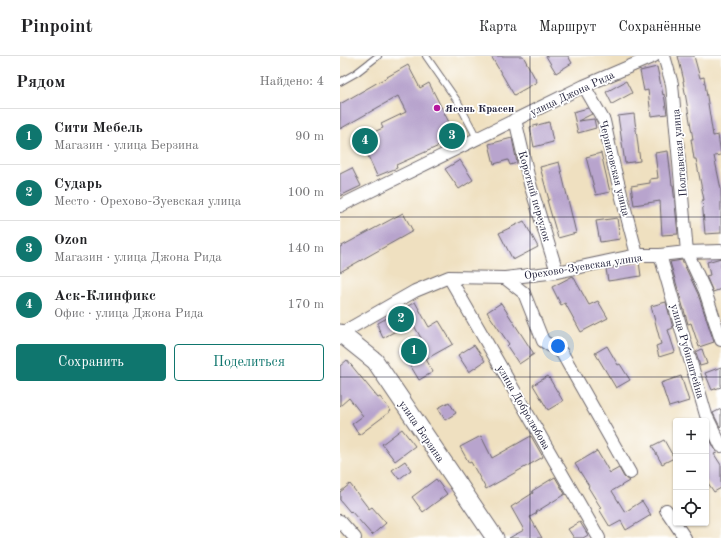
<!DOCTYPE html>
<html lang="ru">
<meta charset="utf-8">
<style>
body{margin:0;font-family:"Old Standard TT",serif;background:#f2f2f2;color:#202124}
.controls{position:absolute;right:12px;bottom:12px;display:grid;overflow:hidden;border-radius:4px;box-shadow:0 1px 3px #0004}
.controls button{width:36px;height:36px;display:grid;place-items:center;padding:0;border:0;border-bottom:1px solid #e0e0e0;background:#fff;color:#202124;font:20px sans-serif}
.you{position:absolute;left:218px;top:290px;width:14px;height:14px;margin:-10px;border:3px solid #fff;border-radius:50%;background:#1a73e8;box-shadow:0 0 0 6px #1a73e833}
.badge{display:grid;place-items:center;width:26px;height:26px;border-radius:50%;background:#0f766e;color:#fff;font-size:13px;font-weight:700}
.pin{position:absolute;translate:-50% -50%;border:2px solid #fff;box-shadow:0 1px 4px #0006}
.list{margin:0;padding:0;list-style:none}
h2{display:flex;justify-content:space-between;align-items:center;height:52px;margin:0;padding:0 16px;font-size:17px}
h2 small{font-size:13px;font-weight:400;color:#757577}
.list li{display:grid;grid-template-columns:26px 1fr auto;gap:12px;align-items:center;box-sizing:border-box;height:56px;padding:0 16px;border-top:1px solid #e0e0e0}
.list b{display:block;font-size:15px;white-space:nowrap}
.list p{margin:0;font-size:13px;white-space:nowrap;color:#757577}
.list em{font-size:13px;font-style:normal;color:#757577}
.actions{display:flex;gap:8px;padding:12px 16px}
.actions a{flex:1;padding:9px 0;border:1px solid #0f766e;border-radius:4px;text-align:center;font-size:14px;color:#0f766e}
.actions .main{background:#0f766e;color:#fff}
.icon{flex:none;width:22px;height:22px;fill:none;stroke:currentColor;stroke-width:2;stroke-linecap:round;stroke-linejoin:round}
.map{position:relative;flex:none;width:381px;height:482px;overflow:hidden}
header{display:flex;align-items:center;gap:24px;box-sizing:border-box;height:56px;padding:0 20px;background:#fff;border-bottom:1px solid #e0e0e0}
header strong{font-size:19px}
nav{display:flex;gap:22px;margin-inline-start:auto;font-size:14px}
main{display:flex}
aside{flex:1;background:#fff}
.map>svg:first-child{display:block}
</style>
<header>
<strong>Pinpoint</strong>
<nav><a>Карта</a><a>Маршрут</a><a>Сохранённые</a></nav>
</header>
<main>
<aside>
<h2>Рядом<small>Найдено: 4</small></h2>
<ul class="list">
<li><span class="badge">1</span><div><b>Сити Мебель</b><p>Магазин · улица Берзина</p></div><em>90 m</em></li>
<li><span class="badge">2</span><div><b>Сударь</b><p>Место · Орехово-Зуевская улица</p></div><em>100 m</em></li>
<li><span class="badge">3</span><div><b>Ozon</b><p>Магазин · улица Джона Рида</p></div><em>140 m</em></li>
<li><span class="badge">4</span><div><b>Аск-Клинфикс</b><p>Офис · улица Джона Рида</p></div><em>170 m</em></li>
</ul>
<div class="actions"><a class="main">Сохранить</a><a>Поделиться</a></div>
</aside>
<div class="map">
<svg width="381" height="482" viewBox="0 0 381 482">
<rect width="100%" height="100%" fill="#fff"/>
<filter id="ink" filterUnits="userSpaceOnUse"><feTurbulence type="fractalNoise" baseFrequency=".025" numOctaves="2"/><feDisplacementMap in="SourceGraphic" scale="8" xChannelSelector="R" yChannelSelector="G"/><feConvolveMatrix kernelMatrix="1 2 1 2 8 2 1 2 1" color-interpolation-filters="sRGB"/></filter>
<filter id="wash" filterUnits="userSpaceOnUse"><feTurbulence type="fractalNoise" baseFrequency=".012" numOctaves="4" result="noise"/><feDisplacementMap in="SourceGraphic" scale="16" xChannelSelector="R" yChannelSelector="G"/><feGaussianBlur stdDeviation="0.9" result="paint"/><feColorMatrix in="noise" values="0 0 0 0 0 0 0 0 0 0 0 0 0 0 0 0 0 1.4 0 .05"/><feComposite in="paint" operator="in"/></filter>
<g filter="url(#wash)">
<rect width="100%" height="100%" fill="#efe0c0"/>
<g id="blocks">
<path fill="#b8a4cd" d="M151 0H183L197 26 174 39Z
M206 0H228L232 7 216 17Z
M338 0H354L360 22 364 21 373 80 378 79 381 98V99L374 100 381 133V177L365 178 362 144H364L356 103H354L351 83H353L343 25H344Z
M68 9 80 32 89 27 117 82 56 109 57 112 37 120 20 82 43 72 41 68 66 56 58 40 0 73V48Z
M317 11 323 39 324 38 327 58 311 60 308 34 304 35 300 15Z
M286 25 292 37 272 48 266 36Z
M248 52 252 58 238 65 254 63 256 72 238 77 233 56Z
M294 58 300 105 285 107 278 60Z
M209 66 213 86 194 91 190 71Z
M172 82 177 107 170 109 168 104 154 108 149 88Z
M328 95 332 129H333L338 178 322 179 320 145 294 149 291 130 310 127V123L318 122 315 97Z
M261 97 270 136 256 139 246 101Z
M120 104 133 124 119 133 105 113Z
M219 106 236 177 218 182 207 144H209L200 111Z
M12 112 21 130 0 140V118Z
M63 157 73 175 0 216V191Z
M277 162 280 183 260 186 256 165Z
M184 165 198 191 173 204 159 177Z
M381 202V233L373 236 366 220 370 219 367 206Z
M342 204 358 238 374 286 359 291 351 267 348 268 330 206Z
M299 206 301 220 268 225 266 213Z
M233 220 249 249 258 245 268 262 241 276 225 247 221 249 212 231Z
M75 246 89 271 99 265 113 288 86 303 93 316 79 324 61 294 81 282 72 266 43 282 38 271V267Z
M326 246 333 272 328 274 335 296 319 301 316 290 321 288 311 250Z
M161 247 194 298 179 308 167 290 169 288 147 256Z
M134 289 145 305 129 316 118 299Z
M267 290 278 309 280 308 290 324 276 332 255 297Z
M362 293 367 308 360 310 356 296Z
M7 304 38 342 40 341 51 355 19 379 12 368 23 360 9 342 0 350V310Z
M381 311V331L372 334 365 317Z
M208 320 223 345 208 354 193 329Z
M341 320 349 345 329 351 321 327Z
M109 346 116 357 105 364 98 352Z
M381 353V370L380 371 373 357Z
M62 373 75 390 55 405 42 388Z
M366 376 377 397 374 398 381 409V432L374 436 366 424Z
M141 380 152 402 191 380 203 401 146 433 131 406 129 407 120 391Z
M324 384 334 402 322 408 312 390Z
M257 395 270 417 279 412 284 421 289 425 272 435 285 456 302 445 311 459 286 474 281 465 270 471 259 453 261 452 248 431 249 430 235 408Z
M65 405 71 414 59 423 52 414Z
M215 421 225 438 196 456 197 457 190 461 202 482H169L184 474 171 451 193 437 192 435Z
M96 423 107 438 83 456 72 441Z
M10 428 29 453 32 451 46 467 32 479 11 455 10 456 0 444V436Z
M240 466 248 479 243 482H234L228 473Z"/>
</g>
</g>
<g filter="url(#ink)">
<use href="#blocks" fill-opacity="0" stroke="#6a646a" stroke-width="1"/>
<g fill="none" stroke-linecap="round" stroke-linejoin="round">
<g stroke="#6a646a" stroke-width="8">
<path id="lane" d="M86 0 118 46 137 82
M0 26 16 17 38 0"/>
</g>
<g stroke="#6a646a" stroke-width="14">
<path id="street" d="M324 0 332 28 347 196 365 235 381 284
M244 30 264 65 274 111 297 199
M175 63 190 128 217 216
M0 150 244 30 314 0
M320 199 366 359 381 390
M109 221 259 482
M165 222 184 237 203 285 222 297 290 417
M0 278 75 235 109 221 165 222 217 216 297 199H320L347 196 381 195
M326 454 345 482
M0 465 15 482"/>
</g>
<g stroke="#6a646a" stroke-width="19">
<path id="secondary" d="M0 277 35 305 155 482"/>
</g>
<use href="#lane" stroke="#fff" stroke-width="6"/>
<use href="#street" stroke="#fff" stroke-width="12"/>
<use href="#secondary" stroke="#fff" stroke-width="17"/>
</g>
</g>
<path fill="none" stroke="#22223b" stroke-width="1" stroke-opacity="0.55" d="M190 0V482M0 161H381M0 321H381"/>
<circle fill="#b5179e" stroke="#fff" stroke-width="1.5" cx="97" cy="52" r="4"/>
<g text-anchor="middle" stroke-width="3.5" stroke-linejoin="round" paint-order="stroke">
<g font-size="11" fill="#22223b" stroke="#fff">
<text transform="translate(232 37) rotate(-25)" y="4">улица Джона Рида</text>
<text transform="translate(339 97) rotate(-95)" y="4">Полтавская улица</text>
<text transform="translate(275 112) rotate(76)" y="4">Черниговская улица</text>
<text transform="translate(195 140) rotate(74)" y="4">Короткий переулок</text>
<text transform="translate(243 210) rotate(-9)" y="4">Орехово-Зуевская улица</text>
<text transform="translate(348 295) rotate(74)" y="4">улица Рубинштейна</text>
<text transform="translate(184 351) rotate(60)" y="4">улица Добролюбова</text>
<text transform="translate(82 375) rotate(56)" y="4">улица Берзина</text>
</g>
<g font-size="11" font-weight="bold" fill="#22223b" stroke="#fff" text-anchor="start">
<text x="105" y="56">Ясень Красен</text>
</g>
</g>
</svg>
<div class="controls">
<button>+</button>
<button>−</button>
<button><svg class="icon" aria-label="locate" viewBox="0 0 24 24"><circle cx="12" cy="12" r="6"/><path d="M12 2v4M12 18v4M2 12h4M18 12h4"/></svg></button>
</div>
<div class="you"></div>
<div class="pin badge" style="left:74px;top:295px">1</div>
<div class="pin badge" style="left:61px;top:263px">2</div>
<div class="pin badge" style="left:112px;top:80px">3</div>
<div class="pin badge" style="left:25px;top:85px">4</div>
</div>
</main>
